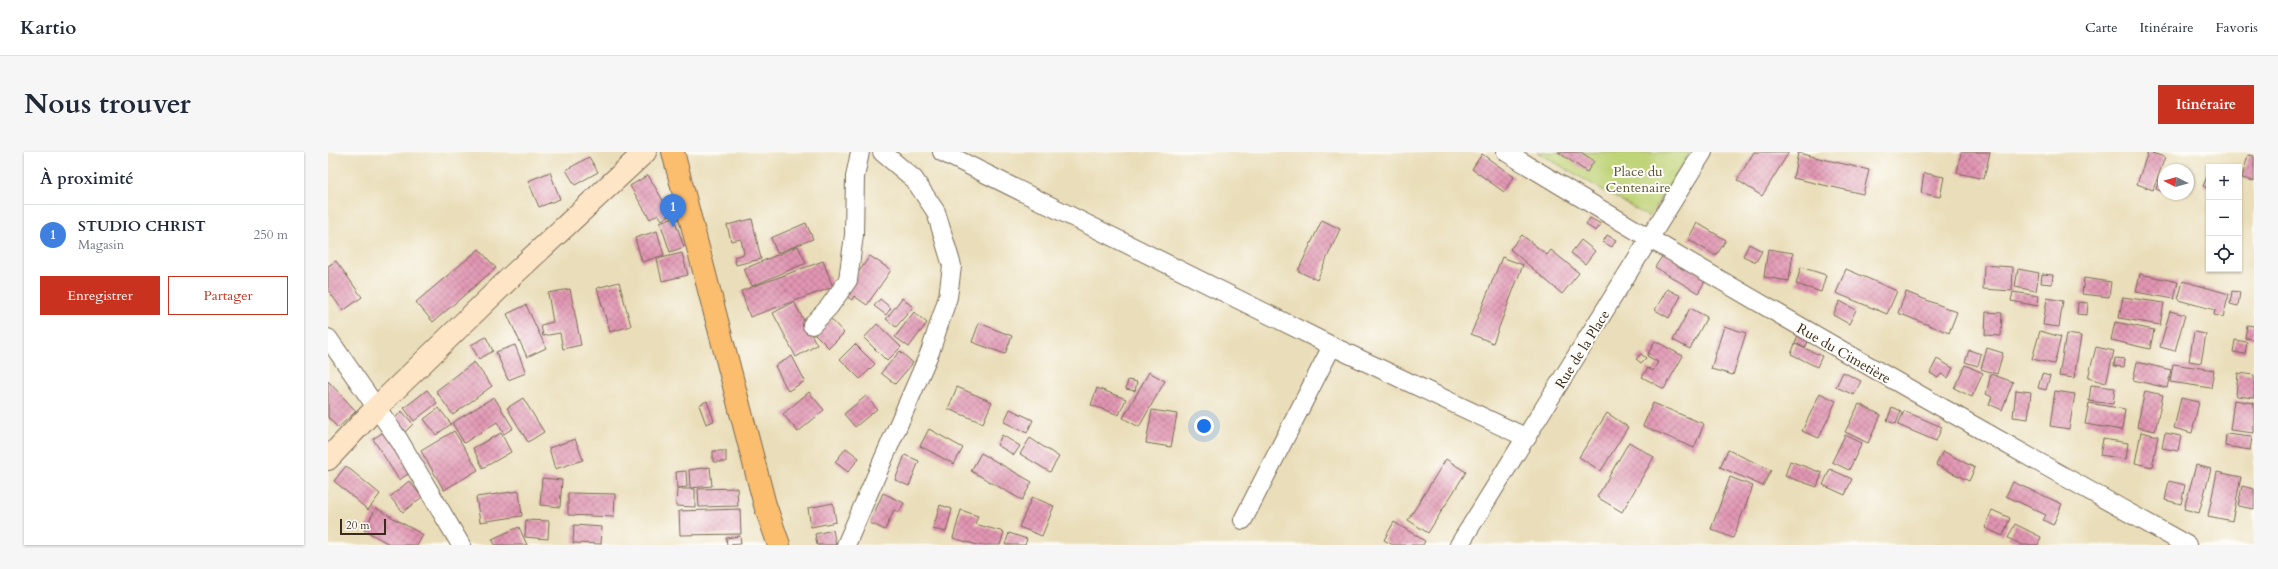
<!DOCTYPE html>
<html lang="fr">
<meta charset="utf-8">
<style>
body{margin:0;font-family:Cardo,serif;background:#f6f6f7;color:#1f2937}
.controls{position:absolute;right:12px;top:12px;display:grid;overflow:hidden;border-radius:0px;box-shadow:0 1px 3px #0004}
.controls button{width:36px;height:36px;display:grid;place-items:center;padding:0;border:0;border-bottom:1px solid #e0e1e3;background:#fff;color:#1f2937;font:20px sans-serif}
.compass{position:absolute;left:1830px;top:12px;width:36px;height:36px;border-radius:50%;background:#fff;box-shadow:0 1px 3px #0004;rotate:276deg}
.scale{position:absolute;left:12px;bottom:10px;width:46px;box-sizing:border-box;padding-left:4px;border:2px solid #3b2a1e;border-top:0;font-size:11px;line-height:14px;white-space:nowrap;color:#3b2a1e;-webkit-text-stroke:3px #fdfcf7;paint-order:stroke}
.you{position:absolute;left:876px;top:274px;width:14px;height:14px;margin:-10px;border:3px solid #fff;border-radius:50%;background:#1a73e8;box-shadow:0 0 0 6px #1a73e833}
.badge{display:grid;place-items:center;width:26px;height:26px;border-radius:50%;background:#c8321e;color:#fff;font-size:13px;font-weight:700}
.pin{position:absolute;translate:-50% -33px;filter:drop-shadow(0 1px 2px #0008)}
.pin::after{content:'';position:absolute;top:21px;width:14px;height:12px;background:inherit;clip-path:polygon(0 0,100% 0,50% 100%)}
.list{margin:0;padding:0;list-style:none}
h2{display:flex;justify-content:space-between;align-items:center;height:52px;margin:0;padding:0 16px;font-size:17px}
h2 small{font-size:13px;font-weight:400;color:#747a83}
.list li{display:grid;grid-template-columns:26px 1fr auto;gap:12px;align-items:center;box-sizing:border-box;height:60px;padding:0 16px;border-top:1px solid #e0e1e3}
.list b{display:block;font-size:15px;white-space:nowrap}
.list p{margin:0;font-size:13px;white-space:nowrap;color:#747a83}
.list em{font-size:13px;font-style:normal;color:#747a83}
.actions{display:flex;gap:8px;padding:12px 16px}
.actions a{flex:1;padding:9px 0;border:1px solid #c8321e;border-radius:0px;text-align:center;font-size:14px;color:#c8321e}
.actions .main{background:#c8321e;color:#fff}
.icon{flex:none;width:22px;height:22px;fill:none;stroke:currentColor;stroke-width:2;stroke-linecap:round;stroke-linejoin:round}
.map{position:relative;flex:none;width:1926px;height:393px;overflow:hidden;border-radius:0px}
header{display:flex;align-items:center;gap:24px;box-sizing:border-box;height:56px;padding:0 20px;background:#fff;border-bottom:1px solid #e0e1e3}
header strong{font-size:19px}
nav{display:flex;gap:22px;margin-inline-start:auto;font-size:14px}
.intro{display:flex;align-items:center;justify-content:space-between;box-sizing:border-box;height:96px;padding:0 24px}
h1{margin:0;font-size:28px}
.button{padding:10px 18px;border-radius:0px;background:#c8321e;color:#fff;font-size:14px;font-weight:700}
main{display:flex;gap:24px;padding:0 24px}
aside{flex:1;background:#fff;border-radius:0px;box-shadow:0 1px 3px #0004}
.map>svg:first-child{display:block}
</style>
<header>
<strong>Kartio</strong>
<nav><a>Carte</a><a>Itinéraire</a><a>Favoris</a></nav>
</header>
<div class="intro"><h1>Nous trouver</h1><a class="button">Itinéraire</a></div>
<main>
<aside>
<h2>À proximité<small></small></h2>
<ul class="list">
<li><span class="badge" style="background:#3f7fe0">1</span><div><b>STUDIO CHRIST</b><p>Magasin</p></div><em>250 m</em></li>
</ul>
<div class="actions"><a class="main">Enregistrer</a><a>Partager</a></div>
</aside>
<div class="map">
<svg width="1926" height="393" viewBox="0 0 1926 393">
<defs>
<pattern id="building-cross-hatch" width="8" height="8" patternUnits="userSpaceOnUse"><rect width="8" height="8" fill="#e195b2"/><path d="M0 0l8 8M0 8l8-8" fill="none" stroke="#b87a90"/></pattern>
</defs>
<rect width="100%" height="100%" fill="#fdfcf7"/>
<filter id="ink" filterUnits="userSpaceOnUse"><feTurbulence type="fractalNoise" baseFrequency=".025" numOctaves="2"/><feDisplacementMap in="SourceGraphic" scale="8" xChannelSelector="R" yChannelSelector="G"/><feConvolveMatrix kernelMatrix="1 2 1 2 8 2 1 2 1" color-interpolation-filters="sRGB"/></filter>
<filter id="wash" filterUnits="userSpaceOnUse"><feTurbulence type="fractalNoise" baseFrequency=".012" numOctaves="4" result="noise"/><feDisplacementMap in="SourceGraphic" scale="16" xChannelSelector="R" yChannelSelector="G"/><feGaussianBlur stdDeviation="0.9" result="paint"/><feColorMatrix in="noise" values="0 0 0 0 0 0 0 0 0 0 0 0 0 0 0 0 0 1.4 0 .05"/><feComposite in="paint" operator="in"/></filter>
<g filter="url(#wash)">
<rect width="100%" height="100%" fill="#eadeba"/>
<path fill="#bfd377" stroke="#7d7e4a" d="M1209 0H1362L1321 65Z"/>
<g id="blocks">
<path fill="url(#building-cross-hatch)" d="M1230 0H1253L1266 9 1259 20Z
M1426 0H1461L1434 44 1409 28Z
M1633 0H1662L1656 27 1629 21Z
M1820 0 1837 5 1825 38 1809 32Z
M1470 1 1541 18 1535 42 1465 26Z
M1154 2 1186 25 1176 40 1144 17Z
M1920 3 1926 4V29L1914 26Z
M261 5 270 20 247 33 238 18Z
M222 20 232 47 211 55 200 29Z
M1881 20V37L1875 34Z
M1596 21 1616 25 1612 45 1593 41Z
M320 23 343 62 334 68 330 62 322 67 302 34Z
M1832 25 1836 26 1835 40 1828 37Z
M346 65 356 95 342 100 332 70Z
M1262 66 1273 72 1268 79 1258 73Z
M424 67 433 107 408 113 406 105 416 102 413 87 403 89 399 73Z
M994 68 1012 77 989 128 970 119Z
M478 71 485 87 449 101 443 86Z
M1369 71 1398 88 1388 104 1360 87Z
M329 79 336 103 314 110 307 86Z
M1194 83 1219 103 1223 98 1251 121 1234 142 1182 97Z
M1279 83 1288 88 1284 95 1275 90Z
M1253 88 1267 99 1257 112 1243 101Z
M1421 92 1434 99 1428 110 1415 104Z
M470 94 478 111 424 134 416 117Z
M151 97 168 116 105 170 88 150Z
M1440 97 1465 101 1461 129 1436 125Z
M1337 100 1379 126 1370 141 1327 115Z
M354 101 360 123 334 129 329 107Z
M542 104 563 118 539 153 526 144 524 148 515 142Z
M1174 105 1195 113 1165 191 1143 182Z
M8 109 34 145 15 159 0 138V114Z
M495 109 505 135 422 165 413 139Z
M1656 113 1685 115 1684 139 1655 137Z
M1473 115 1498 123 1493 140 1468 132Z
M1518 117 1569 139 1559 162 1508 141Z
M1690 117 1711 121 1708 139 1687 135Z
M1714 122 1725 123 1724 132 1713 131Z
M1812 122 1850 130 1846 147 1808 140Z
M1756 126 1783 130 1781 145 1754 142Z
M1855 129 1901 142 1895 165 1886 163 1887 158 1850 148Z
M291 130 303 174 282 180 269 136Z
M242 137 253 193 235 197 232 181 215 184 213 173 225 170 220 141Z
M1339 137 1353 144 1341 166 1327 158Z
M1904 139 1912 140 1910 154 1902 152Z
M1578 140 1629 160 1621 181 1570 161Z
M1685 140 1711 144 1710 154 1683 149Z
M1795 145 1836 151 1832 173 1791 166Z
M574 146 585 155 568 175 558 167Z
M1719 146 1735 149 1731 175 1715 173Z
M552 147 563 156 558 163 546 154Z
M1512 149 1528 158 1521 172 1505 163Z
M466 150 489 193 468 205 445 161Z
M1750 150 1760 151 1759 163 1749 162Z
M198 153 218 196 199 205 179 162Z
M1362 156 1379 165 1362 197 1345 188Z
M1842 159 1857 163 1847 199 1832 195Z
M586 160 599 171 581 195 567 185Z
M1658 160 1674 161 1673 184 1657 183Z
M500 164 516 181 501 196 485 180Z
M1787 170 1826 178 1822 197 1783 188Z
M651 171 684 184 677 202 644 190Z
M549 172 573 195 559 209 536 186Z
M1919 173 1926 174V187L1917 186Z
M1396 174 1418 181 1405 223 1383 217Z
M1712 179 1733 185 1726 212 1704 207Z
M1866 180 1878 182 1873 211 1861 209Z
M1471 181 1482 185 1477 196 1467 191Z
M1738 182 1753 184 1746 226 1731 224Z
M158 185 165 199 151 207 143 193Z
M1907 188 1919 190 1917 202 1905 200Z
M1327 189 1355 204 1336 237 1314 225 1320 216 1325 219 1330 210 1319 204Z
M527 192 547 212 532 227 512 207Z
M1467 192 1494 204 1489 215 1463 202Z
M187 193 198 221 180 228 168 200Z
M1768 195 1786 199 1778 231 1760 226Z
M1659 196 1675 201 1669 222 1653 217Z
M1641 198 1653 202 1650 214 1637 210Z
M572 199 585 211 567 232 553 221Z
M1313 202 1318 206 1313 211 1308 207Z
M464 204 477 229 460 239 447 214Z
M1787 206 1797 207 1796 215 1786 214Z
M1609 207 1625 216 1620 226 1613 222 1610 226 1602 221Z
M146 210 164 234 125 263 108 239Z
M1809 210 1843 218 1839 236 1805 228Z
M1845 212 1886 218 1883 236 1842 230Z
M1637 213 1655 221 1644 245 1626 236Z
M821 220 837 229 811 275 795 266Z
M1515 220 1533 229 1526 243 1508 235Z
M1910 221 1926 223V246L1908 244Z
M1663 222 1685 230 1674 258 1661 252 1664 245 1658 242Z
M1714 222 1722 224 1718 238 1710 236Z
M800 228 809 230 807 239 798 237Z
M0 229 28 259 10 276 0 265Z
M1763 233 1787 236 1785 252 1761 249Z
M629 235 664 250 655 271 620 257Z
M769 236 798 247 791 263 763 253Z
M99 238 109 251 86 269 76 256Z
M1688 238 1703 240 1700 267 1685 265Z
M1727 239 1747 242 1741 277 1722 274Z
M1817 239 1835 243 1827 279 1809 275Z
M481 240 496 258 470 280 455 262Z
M1492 241 1508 249 1491 286 1474 279Z
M538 244 549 257 527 275 516 262Z
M166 245 185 276 176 282 169 270 136 291 124 271Z
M195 246 216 280 200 290 179 256Z
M1853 246 1871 250 1864 281 1846 276Z
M1906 248 1926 251V281L1902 278Z
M379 249 386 269 378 272 371 253Z
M1325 251 1376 272 1366 296 1315 274Z
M1761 251 1797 257 1794 278 1757 272Z
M1531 252 1553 263 1540 291 1517 280Z
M1564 255 1573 259 1568 272 1559 269Z
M111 256 123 272 108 283 96 267Z
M682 257 705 268 699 281 676 270Z
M824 258 849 262 843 295 818 291Z
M74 259 85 272 77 280 66 267Z
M1576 259 1614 275 1608 289 1570 273Z
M1279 261 1300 275 1273 319 1251 305Z
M60 277 86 318 71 328 45 287Z
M601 277 635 296 626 312 592 294Z
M126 279 150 318 116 338 93 299Z
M1813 280 1830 284 1824 315 1807 311Z
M173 281 183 300 155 316 145 296Z
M1837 281 1853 284 1850 299 1834 296Z
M1898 282 1924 285 1922 298 1897 294Z
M674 283 692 294 686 303 669 293Z
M1517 283 1534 291 1521 318 1504 310Z
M702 286 731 305 722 320 692 302Z
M247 287 255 308 227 317 221 296Z
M1775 287 1800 291 1798 307 1772 303Z
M1301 290 1326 305 1294 360 1269 345Z
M518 296 531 306 520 320 507 310Z
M1400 298 1443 318 1435 334 1392 315Z
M385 299H398V310H385Z
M1615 299 1647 316 1641 329 1608 313Z
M653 301 704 330 694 348 643 319Z
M577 303 591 309 581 334 567 328Z
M1118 307 1138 320 1100 381 1080 368Z
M1462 309 1494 321 1489 335 1457 324Z
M1868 313 1883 317 1871 361 1856 357Z
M18 314 52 342 40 358 6 329Z
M382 315 384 334 362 336 361 318Z
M1502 317 1524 327 1517 343 1495 333Z
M358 319 359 335 349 336 348 320Z
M1889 320 1913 325 1904 369 1880 364Z
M1402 325 1425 334 1405 386 1383 377Z
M214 326 234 328 232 355 212 353Z
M81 329 94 345 75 360 62 345Z
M1841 329 1857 333 1853 352 1837 348Z
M1685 330 1734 352 1725 373 1715 368 1718 363 1678 344Z
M1914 334 1926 337V357L1910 354Z
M409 336 410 354 371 355 370 337Z
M349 337H367V355L348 354Z
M191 339 194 364 152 370 148 345Z
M240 341 287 342 286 365 240 363Z
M555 341 576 351 571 360 566 358 557 378 542 371Z
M704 345 726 354 714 384 691 375Z
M505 351 508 370 483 375 480 356Z
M612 353 624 357 618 380 605 377Z
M48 356 95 383 89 393H63L36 378Z
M412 357 413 382 352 383 351 359Z
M633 358 650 364 647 372 676 380 672 393H649L625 386Z
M1664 358 1682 366 1675 384 1657 376Z
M198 368 221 369 220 387 197 385Z
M1066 370 1097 389 1095 393H1065L1056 388Z
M1687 372 1713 385 1710 393H1694L1680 386Z
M246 373 274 375 273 392 245 391Z
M191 375 199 393H167L164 387Z
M505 378 508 393H489L487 382Z
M681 381 699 387 697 393H677Z
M412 384 413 392 399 393 398 386Z"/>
</g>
</g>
<g filter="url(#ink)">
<use href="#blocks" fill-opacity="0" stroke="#786955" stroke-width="1"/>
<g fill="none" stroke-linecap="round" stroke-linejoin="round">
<g stroke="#786955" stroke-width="20">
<path id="street" d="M614 0 1004 194 1199 286
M1178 0C1402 137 1630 266 1859 393
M484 173 501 155 520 128 526 83 527 25 532 0
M0 186 71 288 133 393
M915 368 1004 194
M518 393 602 200 620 145 624 114 608 60 586 27 554 0
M1131 393 1375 0"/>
</g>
<g stroke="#786955" stroke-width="24">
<path id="secondary" d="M0 307 47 257 185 123 317 0"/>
</g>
<g stroke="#786955" stroke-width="24">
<path id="primary" d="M345 0 437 353 451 393"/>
</g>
<use href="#street" stroke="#fff" stroke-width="18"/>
<use href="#secondary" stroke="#fde5c5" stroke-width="22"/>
<use href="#primary" stroke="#fbbd6e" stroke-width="22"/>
</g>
</g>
<g text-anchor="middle" stroke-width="4" stroke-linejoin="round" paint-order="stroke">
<g font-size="14" fill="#5c5434" stroke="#fdfcf7">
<text x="1310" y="24">Place du<tspan x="1310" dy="16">Centenaire</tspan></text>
</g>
<g font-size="14" fill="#3b2a1e" stroke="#fdfcf7">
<text transform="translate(1254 197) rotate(-58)" y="5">Rue de la Place</text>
<text transform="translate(1516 201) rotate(30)" y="5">Rue du Cimetière</text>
</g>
</g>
</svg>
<div class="controls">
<button>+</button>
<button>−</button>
<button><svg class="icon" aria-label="locate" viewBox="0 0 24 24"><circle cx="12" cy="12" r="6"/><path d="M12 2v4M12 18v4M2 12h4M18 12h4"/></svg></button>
</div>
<svg class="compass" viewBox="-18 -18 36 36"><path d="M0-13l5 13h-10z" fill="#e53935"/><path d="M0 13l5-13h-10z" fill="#747a83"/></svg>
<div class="scale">20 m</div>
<div class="you"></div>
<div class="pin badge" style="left:345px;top:75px;background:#3f7fe0">1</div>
</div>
</main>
